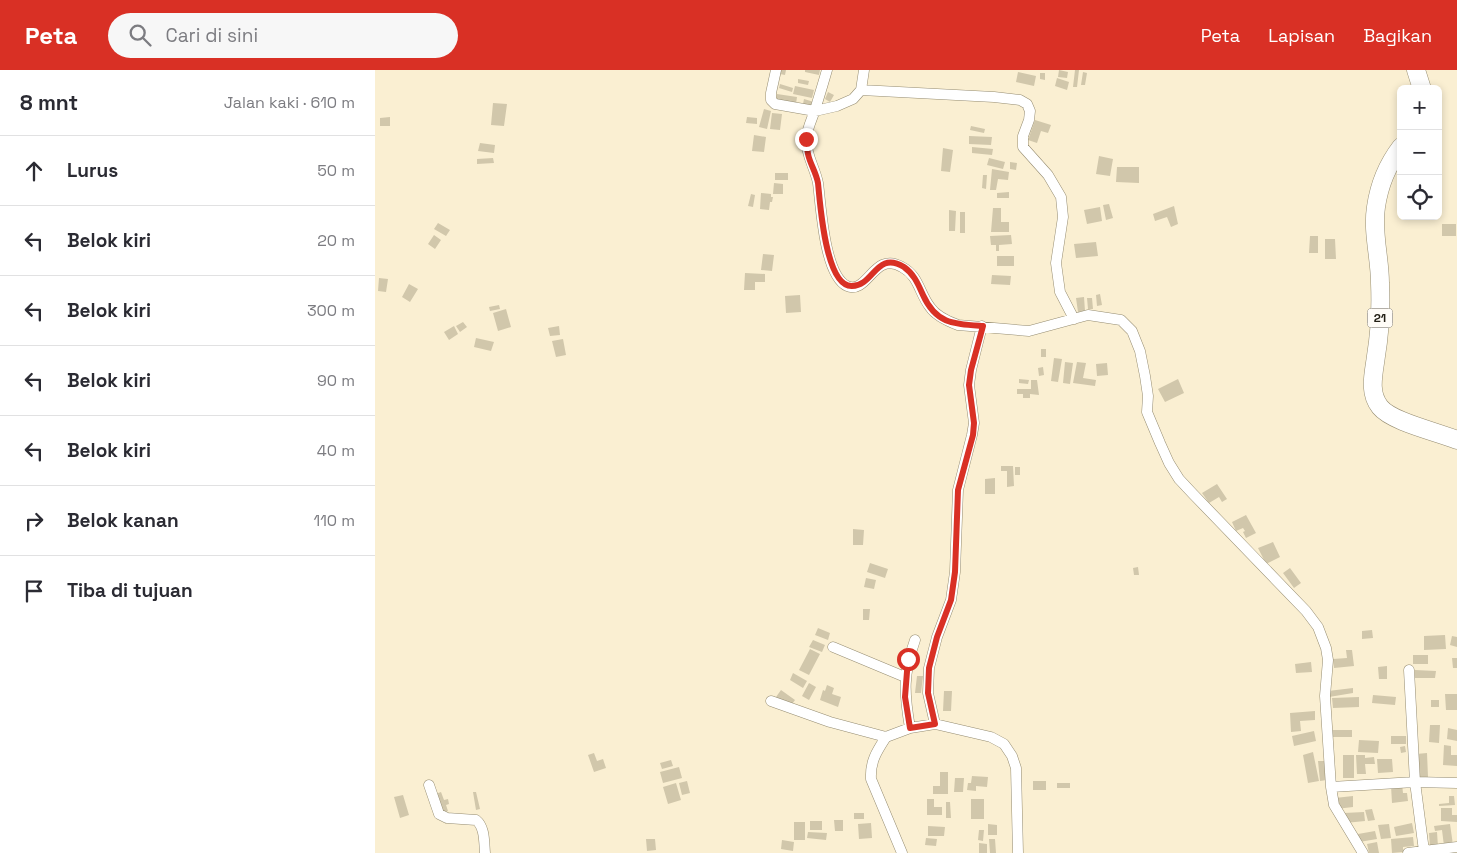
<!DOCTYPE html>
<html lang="id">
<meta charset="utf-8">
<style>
body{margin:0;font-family:"Space Grotesk",sans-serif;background:#f7f7f7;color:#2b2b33}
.controls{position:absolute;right:15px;top:15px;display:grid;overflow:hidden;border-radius:8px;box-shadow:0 2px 8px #0003}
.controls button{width:45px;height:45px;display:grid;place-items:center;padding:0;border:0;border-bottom:1px solid #e1e1e2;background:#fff;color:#2b2b33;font:25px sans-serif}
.stop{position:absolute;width:15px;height:15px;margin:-11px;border:4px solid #d93025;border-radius:50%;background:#fff}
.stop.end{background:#d93025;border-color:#fff;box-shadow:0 1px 5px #0008}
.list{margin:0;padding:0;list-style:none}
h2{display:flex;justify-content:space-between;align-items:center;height:65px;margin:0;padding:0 20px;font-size:21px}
h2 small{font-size:16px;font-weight:400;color:#7c7c81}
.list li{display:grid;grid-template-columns:32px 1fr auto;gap:15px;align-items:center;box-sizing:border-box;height:70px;padding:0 20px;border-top:1px solid #e1e1e2}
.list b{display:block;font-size:19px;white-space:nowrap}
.list em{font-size:16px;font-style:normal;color:#7c7c81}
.icon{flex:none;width:28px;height:28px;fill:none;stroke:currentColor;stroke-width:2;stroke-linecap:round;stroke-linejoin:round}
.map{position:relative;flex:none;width:1082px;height:783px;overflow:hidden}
header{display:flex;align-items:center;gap:30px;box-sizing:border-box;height:70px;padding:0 25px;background:#d93025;color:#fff}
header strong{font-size:24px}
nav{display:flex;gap:28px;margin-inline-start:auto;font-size:18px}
.search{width:350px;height:45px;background:#f7f7f7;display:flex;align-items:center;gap:12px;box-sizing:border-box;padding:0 18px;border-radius:28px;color:#7c7c81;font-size:19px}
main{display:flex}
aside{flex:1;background:#fff}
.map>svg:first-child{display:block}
</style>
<header>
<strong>Peta</strong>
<div class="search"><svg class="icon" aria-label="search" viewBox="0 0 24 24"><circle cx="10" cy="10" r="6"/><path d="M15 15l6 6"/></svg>Cari di sini</div>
<nav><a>Peta</a><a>Lapisan</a><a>Bagikan</a></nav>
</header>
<main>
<aside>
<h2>8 mnt<small>Jalan kaki · 610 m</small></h2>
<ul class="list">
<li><svg class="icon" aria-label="ahead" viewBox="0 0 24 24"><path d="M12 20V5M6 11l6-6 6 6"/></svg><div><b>Lurus</b></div><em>50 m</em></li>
<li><svg class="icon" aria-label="left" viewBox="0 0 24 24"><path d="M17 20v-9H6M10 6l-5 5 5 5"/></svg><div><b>Belok kiri</b></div><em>20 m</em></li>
<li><svg class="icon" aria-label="left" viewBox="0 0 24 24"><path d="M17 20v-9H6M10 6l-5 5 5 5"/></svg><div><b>Belok kiri</b></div><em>300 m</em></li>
<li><svg class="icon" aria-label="left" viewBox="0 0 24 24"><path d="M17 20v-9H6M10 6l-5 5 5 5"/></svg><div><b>Belok kiri</b></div><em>90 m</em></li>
<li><svg class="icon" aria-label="left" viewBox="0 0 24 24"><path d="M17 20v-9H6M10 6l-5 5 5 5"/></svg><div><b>Belok kiri</b></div><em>40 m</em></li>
<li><svg class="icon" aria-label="right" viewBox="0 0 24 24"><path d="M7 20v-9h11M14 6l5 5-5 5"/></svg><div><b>Belok kanan</b></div><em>110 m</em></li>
<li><svg class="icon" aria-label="arrive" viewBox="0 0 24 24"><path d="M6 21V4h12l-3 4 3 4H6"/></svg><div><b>Tiba di tujuan</b></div></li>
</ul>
</aside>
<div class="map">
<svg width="1082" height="783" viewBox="0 0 1082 783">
<rect width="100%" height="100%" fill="#faefd2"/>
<path fill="#d1c7ab" d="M406 0H411L410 5 405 4Z
M430 0H445L444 5 430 2Z
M684 0 693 2 692 8 683 7Z
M700 0H704L702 17H698Z
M643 2 661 6 659 16 641 12Z
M708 2 712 3 710 15H706Z
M665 3H670V10L665 9Z
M682 8 694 12 692 20 680 16Z
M423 9 434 11 433 15 423 13Z
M405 14 418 18 417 22 404 18Z
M420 16 439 20 437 28 418 24Z
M453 22 459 25 455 32 450 29Z
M402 24 422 27 421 34 401 31Z
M429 29 439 32 437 38 428 34Z
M118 33 132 34 129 56 116 55Z
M389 39 396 41 392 59 384 57Z
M397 43 407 44 405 60 395 59Z
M15 47V56H5V48Z
M372 47 382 48V54L371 53Z
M660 50 676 55 673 63 666 61 662 73 653 70Z
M596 56 610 59 609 63 595 60Z
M379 65 391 67 389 82 377 81Z
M594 66 617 67 616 75 594 74Z
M105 73 120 75 119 83 103 81Z
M597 77 618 79 617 85 597 83Z
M568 78 578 80 575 102 566 101Z
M724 86 738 89 735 106 721 104Z
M118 88 119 93 102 94V89Z
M614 88 630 92 628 99 612 95Z
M635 92 642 93 641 100 635 99Z
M742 97H764V113L741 112Z
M617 99 634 102 633 110 623 109 621 120H615Z
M400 103H413V110H400Z
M608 105H612L611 119 607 118Z
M399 113 408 114V124H398Z
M634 122V128H622V123Z
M386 123 396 124V127H398L397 132H395L394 140 385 139Z
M376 124 380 125 378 137 373 136Z
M734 134 738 148 731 150 728 135Z
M799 136 803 154 796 157 792 147 780 151 778 144Z
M725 137 727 151 712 154 709 140Z
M618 138H626V152H634V162H616Z
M574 140 581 141 580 161H574Z
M585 142H590V163H585Z
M63 153 75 160 71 166 59 159Z
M1067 154H1081V166H1067Z
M59 165 66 170 60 179 53 174Z
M636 165 637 174 624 175V181H621V175H616L615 166Z
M935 166H943V183H934Z
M950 169H960L961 189H950Z
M721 172 723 186 701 188 699 174Z
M388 184 399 185 397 201 386 200Z
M622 186H639V196H622Z
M370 203 390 204V212H380V220H369Z
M617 205 636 206 635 215 616 214Z
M4 208 13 209 11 222 3 221Z
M34 214 43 219 35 232 27 227Z
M725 224 727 235 722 236 721 225Z
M425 225 426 242 411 243 410 226Z
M709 227 710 241 703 242 701 228Z
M712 228H717L718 239H713Z
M124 235 125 239 115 241 114 237Z
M131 239 136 257 123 261 118 243Z
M88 252 92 257 85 262 81 256Z
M79 256 83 264 74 270 69 262Z
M184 256 185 265 175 266 173 258Z
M101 268 119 272 116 281 99 277Z
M188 269 191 285 181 287 177 271Z
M666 279H671V287H666Z
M679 288 687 289 683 312 676 311Z
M690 292 698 293 695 314 688 313Z
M702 292 711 293 708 308 721 310 720 316 698 313Z
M732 293 733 305 722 306 721 294Z
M668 297 669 305 664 306 663 298Z
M644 309 654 310 653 314 644 313Z
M803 309 809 323 790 332 783 319Z
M656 310H662L664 325 655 324V328H648V324H642V319H656Z
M626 396H638L639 416 632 417V401H626Z
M640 397H645V405H640Z
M620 408V424H610V409Z
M842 414 852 429 847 432 844 427 834 433 827 423Z
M871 445 881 463 871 468 868 462 870 461 868 458 861 461 857 452Z
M478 459 489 460 488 475H478Z
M898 472 905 487 891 494 883 478Z
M495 493 513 499 510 508 492 502Z
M763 497 764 505H759L758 498Z
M915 498 926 513 919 518 908 503Z
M491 508 501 510 499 519 489 517Z
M488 539H495L494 550H488Z
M443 558 455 563 453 570 440 565Z
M997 560 998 568 987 569V561Z
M1070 565 1071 579 1049 580V566Z
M1077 566 1082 567V577L1075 575Z
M438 570 450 575 447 582 434 577Z
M435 579 445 584 434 605 424 600Z
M971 580H977L979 596 959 598 958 589 972 588Z
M1038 585H1053V594H1038Z
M1077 588H1082V598H1078Z
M936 592 937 602 921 603 920 594Z
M1012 596V609H1004L1003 597Z
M1040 600 1061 601 1060 608H1040Z
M418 603 432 611 428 618 415 610Z
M542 606H548L546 623H540Z
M434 613 441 617 434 630 427 626Z
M452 615 459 618 457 624 466 627 463 637 445 630 448 620 450 621Z
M978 618V623L954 627 953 621Z
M406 620 420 630 415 637 401 627Z
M569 621H577L576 641H568Z
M1070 624H1082V640H1071Z
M998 625 1021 627 1020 635 997 633Z
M984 627V637L958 638 957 628Z
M1056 630H1064V637H1056Z
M940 641V650L925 651 926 661 916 662 915 643Z
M1055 655H1065L1064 673 1054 672Z
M1073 658 1082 660V671L1072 669Z
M954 660H977V667H954Z
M939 661 941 671 919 676 917 666Z
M1016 666H1031V674H1016Z
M984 670 1004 671 1003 683 983 682Z
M1069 675 1076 676V685H1082V696L1068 695Z
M1030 676 1031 682 1026 683 1025 677Z
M938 682 944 711 933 713 928 685Z
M219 683 222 691 228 689 231 698 219 702 213 685Z
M1052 683 1053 707 1042 708 1041 684Z
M968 685H979V708H968Z
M981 685H990V688L999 687 1000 694H990L991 704H982Z
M1002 689H1017L1018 702 1003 703Z
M296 690 298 696 287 699 285 693Z
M943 691H950L952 710 945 711Z
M304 697 307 708 288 713 285 702Z
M565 702H573V724H558V716H565Z
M597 706 613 707 612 717 601 716V721L592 720 593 713H596Z
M580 708H589L588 722H579Z
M312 711 315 723 307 725 304 713Z
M658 711H671V720H658Z
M301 713 306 730 293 734 288 717Z
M682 713H695V718H682Z
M1027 714 1028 723H1032L1033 731 1017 733 1016 716Z
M66 722 69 730 73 729 74 734 71 735 73 741 65 744 58 725Z
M98 722H101L105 739 101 740Z
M28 725 34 745 25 748 19 727Z
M978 726V737L961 739 960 728Z
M1074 726H1079L1080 735 1064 736V734L1074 733Z
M552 729H559V737H567V745H552Z
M596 729H609V749H596Z
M571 732H575L576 748H571Z
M1066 738H1077V745H1082V752L1066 751Z
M997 739 1000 750 993 751 990 740Z
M989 742 990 751 970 753 969 743Z
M479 743H489V749H479Z
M459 750H468V761H460Z
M435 751H447V760H435Z
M419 752H430V770H419Z
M496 753 497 768 484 769 483 754Z
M1037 753 1039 763 1021 766 1019 757Z
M613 754 622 755V765H613Z
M1014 754 1016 768 1006 769 1003 755Z
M1075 754 1078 775 1069 776 1067 760 1060 761 1059 756Z
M553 756 570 757 569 766H553Z
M604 760H609L608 771 603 770Z
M1000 761 1002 769 984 772 983 764Z
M433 762 452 763 451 770 432 768Z
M1062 762 1063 777 1055 778 1054 763Z
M1038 767 1039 776 1028 777V782L1017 783 1016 769Z
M551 768 562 769 561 776 550 775Z
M271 769H280L281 780 272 781Z
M614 769H620L621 783H615Z
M407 770 419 772 418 781 406 779Z
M1002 772 1004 783H994L992 774Z
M604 773 612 774V783H604Z"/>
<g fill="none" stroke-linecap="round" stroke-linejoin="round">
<g stroke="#958c71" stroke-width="11">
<path id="street" d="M401 0 396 23V30L400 34 440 41 462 36 478 29 486 20 489 0
M452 0C448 14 444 27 440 40 437 49 432 59 431 69 431 85 440 98 443 113 446 135 449 205 472 216 493 225 499 180 527 197 544 206 544 223 555 237 561 246 572 251 583 255L654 261 713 245 746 250 757 261 765 281 770 306 773 326 772 342 785 373 794 393 804 409 818 424 931 541 943 557 951 578 953 590 950 626 956 717 959 735 988 783
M486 20 619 27 645 30 652 34 655 41 654 50 648 66V77L673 105 686 127 688 147 681 193 685 222 699 249
M458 577 530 607
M1034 600 1040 712 1049 781 1082 777
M396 631 455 652 511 667 535 658 560 654 616 667 629 674 637 686 641 698 643 783
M560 654 553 623 554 598 562 567 576 530 580 502 583 420 597 365 599 353 594 315 596 300 607 256
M535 658C529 623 528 604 540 570
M511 667C502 681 495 691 496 709L527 783
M54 715 64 744 72 748 101 750C110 757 109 772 110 783
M956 717 1040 712 1082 713
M1033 783 1049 781"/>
</g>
<g stroke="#958c71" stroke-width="19">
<path id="highway" d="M1041 0 1047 19
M1026 77C1013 94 1004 116 1001 137 997 162 1005 188 1005 213 1006 237 1005 262 1001 286 999 303 993 322 1005 337 1017 352 1063 362 1082 370"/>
</g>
<use href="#street" stroke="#fff" stroke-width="10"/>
<use href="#highway" stroke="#fff" stroke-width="18"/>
</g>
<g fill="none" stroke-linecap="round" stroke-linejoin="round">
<path stroke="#d93025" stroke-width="6" d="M431 69C432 74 432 79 433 84 435 94 441 102 443 113 445 131 450 217 477 216 499 216 501 180 529 197 539 204 543 214 548 225 561 254 579 254 608 256L596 300 594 315 599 353 598 365 583 420 580 502 576 530 562 567 554 598 553 623 560 654 535 658 530 627 533 589"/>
</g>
<g text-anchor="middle" stroke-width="4" stroke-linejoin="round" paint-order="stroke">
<rect fill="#fffcf7" stroke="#666259" stroke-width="1" x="992.5" y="238.5" width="25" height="19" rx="4"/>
<g font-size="12" font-weight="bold" fill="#242015">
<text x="1005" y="252">21</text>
</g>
</g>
</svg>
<div class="controls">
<button>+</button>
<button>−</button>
<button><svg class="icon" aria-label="locate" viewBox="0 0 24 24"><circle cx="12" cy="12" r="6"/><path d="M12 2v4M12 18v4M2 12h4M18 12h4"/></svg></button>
</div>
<div class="stop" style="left:533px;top:589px"></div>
<div class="stop end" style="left:431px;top:69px"></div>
</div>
</main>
